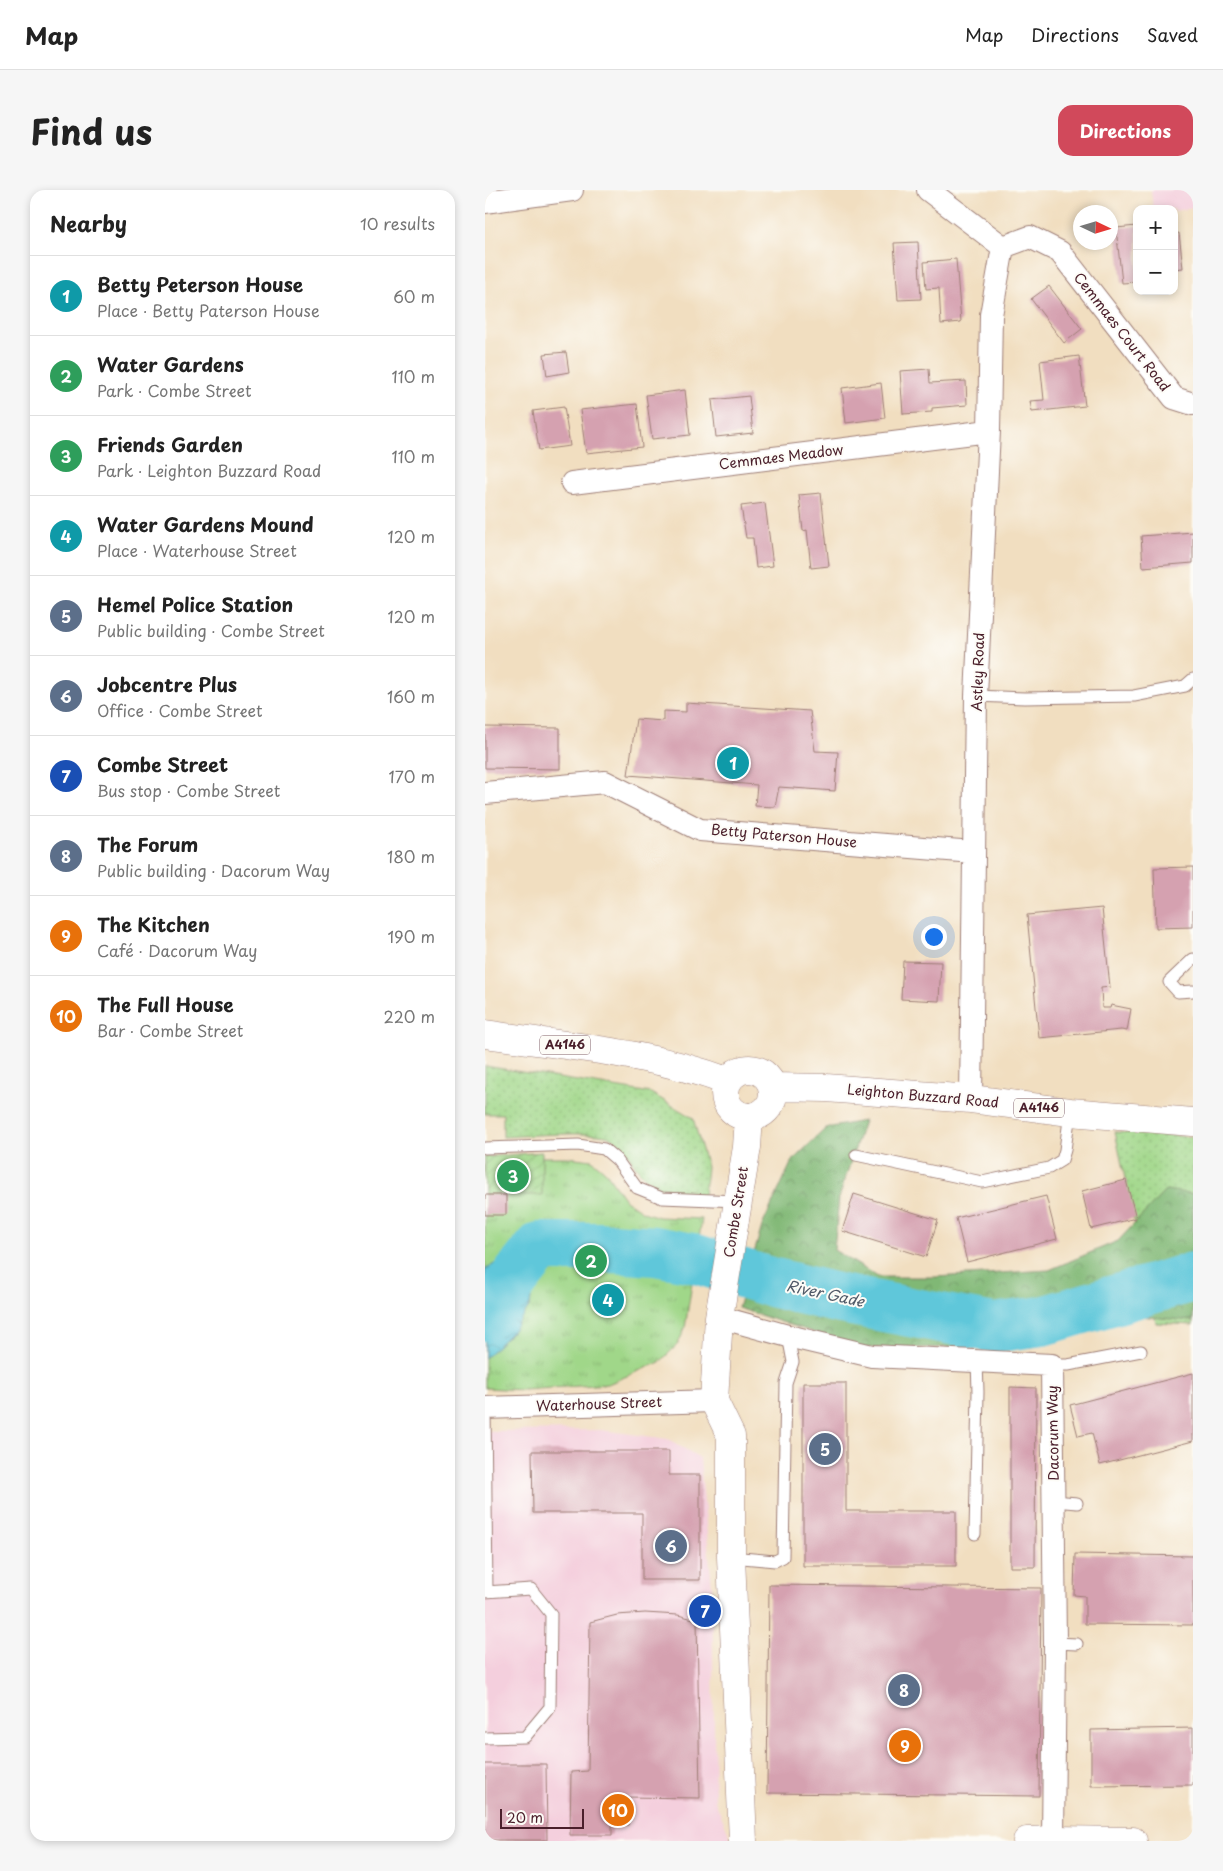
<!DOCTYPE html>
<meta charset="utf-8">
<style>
body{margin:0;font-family:"Playpen Sans",sans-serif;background:#f6f6f6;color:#222}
.controls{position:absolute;right:15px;top:15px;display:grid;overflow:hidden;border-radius:10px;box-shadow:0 2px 8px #0003}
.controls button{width:45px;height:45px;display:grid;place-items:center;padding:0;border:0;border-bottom:1px solid #e0e0e0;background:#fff;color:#222;font:25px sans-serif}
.compass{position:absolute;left:588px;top:15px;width:45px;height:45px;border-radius:50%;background:#fff;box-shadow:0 2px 8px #0003;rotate:94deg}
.scale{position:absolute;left:15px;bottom:12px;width:84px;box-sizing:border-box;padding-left:5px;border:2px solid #4a1f2b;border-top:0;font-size:14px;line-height:18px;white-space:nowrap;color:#4a1f2b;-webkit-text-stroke:4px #fdfcf7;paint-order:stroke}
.you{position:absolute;left:448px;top:746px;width:18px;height:18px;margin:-12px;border:4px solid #fff;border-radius:50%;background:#1a73e8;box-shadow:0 0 0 8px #1a73e833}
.badge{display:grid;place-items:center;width:32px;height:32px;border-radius:50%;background:#d1495b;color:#fff;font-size:16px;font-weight:700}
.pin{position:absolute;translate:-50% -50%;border:2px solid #fff;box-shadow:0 1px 5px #0006}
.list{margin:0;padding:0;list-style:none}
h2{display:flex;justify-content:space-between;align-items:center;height:65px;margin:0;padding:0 20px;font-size:21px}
h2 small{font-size:16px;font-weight:400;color:#767676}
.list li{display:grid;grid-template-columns:32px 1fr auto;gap:15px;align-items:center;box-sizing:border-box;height:80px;padding:0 20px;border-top:1px solid #e0e0e0}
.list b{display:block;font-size:19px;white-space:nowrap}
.list p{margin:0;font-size:16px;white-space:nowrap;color:#767676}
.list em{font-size:16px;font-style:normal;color:#767676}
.map{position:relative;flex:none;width:708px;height:1651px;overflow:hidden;border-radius:15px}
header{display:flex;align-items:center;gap:30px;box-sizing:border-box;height:70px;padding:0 25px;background:#fff;border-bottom:1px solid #e0e0e0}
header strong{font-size:24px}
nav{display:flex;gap:28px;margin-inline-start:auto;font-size:18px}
.intro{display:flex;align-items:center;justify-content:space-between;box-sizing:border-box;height:120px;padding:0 30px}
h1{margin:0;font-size:35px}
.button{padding:12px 22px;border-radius:15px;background:#d1495b;color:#fff;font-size:18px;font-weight:700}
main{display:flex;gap:30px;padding:0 30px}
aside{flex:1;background:#fff;border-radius:15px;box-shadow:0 2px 8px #0003}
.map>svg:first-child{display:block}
</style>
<header>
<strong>Map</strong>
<nav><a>Map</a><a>Directions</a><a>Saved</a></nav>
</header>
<div class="intro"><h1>Find us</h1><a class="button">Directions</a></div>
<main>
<aside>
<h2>Nearby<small>10 results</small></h2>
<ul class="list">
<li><span class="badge" style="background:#0f9aa8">1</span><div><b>Betty Peterson House</b><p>Place · Betty Paterson House</p></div><em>60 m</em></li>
<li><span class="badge" style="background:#2e9e5b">2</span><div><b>Water Gardens</b><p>Park · Combe Street</p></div><em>110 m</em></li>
<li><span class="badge" style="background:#2e9e5b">3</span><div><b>Friends Garden</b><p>Park · Leighton Buzzard Road</p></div><em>110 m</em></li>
<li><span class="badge" style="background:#0f9aa8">4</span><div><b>Water Gardens Mound</b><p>Place · Waterhouse Street</p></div><em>120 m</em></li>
<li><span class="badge" style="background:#5c6f8a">5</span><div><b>Hemel Police Station</b><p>Public building · Combe Street</p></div><em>120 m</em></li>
<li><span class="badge" style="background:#5c6f8a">6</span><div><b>Jobcentre Plus</b><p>Office · Combe Street</p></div><em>160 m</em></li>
<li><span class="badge" style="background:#1a4fb4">7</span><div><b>Combe Street</b><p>Bus stop · Combe Street</p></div><em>170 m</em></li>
<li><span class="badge" style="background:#5c6f8a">8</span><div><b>The Forum</b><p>Public building · Dacorum Way</p></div><em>180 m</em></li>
<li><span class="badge" style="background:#e8710a">9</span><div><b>The Kitchen</b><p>Café · Dacorum Way</p></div><em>190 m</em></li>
<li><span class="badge" style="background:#e8710a">10</span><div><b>The Full House</b><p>Bar · Combe Street</p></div><em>220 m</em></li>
</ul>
</aside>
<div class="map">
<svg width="708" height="1651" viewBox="0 0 708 1651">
<defs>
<pattern id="grass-dots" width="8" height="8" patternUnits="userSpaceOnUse" patternTransform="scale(1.25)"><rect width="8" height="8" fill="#a0d789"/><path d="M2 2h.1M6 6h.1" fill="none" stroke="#8bb876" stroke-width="1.8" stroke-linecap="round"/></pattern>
<pattern id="forest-crowns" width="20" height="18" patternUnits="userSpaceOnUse" patternTransform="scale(1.25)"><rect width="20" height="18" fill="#80b875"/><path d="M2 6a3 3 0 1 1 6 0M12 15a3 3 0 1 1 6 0" fill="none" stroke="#6b9560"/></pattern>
<pattern id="park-tufts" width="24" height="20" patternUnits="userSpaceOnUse" patternTransform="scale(1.25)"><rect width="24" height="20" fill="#a0d789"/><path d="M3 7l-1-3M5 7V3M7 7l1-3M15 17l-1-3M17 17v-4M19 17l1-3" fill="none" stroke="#8bb876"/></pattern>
<pattern id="garden-furrows" width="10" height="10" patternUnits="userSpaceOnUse" patternTransform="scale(1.25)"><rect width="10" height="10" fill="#a0d789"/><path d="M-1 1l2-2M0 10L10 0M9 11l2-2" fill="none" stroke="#8bb876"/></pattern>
<pattern id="water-waves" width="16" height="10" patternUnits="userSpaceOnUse" patternTransform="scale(1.25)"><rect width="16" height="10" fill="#5ec7da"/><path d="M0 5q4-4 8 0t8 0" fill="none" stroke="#53aabb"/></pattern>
</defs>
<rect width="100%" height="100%" fill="#fdfcf7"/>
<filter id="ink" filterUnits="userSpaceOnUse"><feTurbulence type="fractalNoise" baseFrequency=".02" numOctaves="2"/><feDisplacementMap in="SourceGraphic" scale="10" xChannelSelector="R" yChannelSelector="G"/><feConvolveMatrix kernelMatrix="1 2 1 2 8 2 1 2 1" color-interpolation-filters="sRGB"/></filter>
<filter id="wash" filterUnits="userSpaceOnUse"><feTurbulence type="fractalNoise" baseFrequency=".0096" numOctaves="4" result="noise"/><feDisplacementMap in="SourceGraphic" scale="20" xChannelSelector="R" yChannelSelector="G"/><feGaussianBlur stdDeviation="1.12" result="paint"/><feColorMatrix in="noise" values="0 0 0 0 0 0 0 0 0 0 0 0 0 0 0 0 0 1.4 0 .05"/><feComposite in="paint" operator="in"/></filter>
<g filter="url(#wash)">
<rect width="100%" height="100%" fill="#f1dec0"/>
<path fill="#f4cfdd" d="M666 0H708V18L689 21V19H668Z
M116 1240 183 1249 215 1268 227 1397 230 1611 247 1651H0V1241Z"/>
<path fill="url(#grass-dots)" stroke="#757b5a" d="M0 876 166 903 208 928 222 977 219 1006C186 1005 166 1000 147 971 142 963 136 953 127 948 111 940 39 946 18 947V924H0Z
M630 942 708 947V1135L671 1133Z"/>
<path fill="url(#forest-crowns)" stroke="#656c50" d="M379 931 354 1008 349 1060 393 1087H450L564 1080 633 1051 681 1000 708 1004V1131L644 1125 558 1141 548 1157 377 1158 253 1118 277 1036 307 971 341 938Z"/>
<path fill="url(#park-tufts)" stroke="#757b5a" d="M0 967H82L107 970 120 981 140 1010 158 1022 174 1027 217 1029 200 1138 193 1154 175 1172 123 1194 38 1200 0 1198Z"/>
<path fill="url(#garden-furrows)" stroke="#757b5a" d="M57 962V1005H0V967Z"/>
<path fill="url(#water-waves)" stroke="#547382" d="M42 1047H45L55 1053 56 1067 52 1069 45 1115 26 1143 0 1168V1080C11 1072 38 1060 42 1047Z"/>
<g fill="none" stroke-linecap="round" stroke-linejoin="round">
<path stroke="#5ec7da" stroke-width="50" d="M0 1126 55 1057H112L170 1061 208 1068 282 1091 356 1109 509 1138 557 1131 708 1087"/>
</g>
<g id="blocks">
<path fill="#d5a1b0" d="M652 36V92L637 93 631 38Z
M694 43 698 78 689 79V44Z
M433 52 436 109 413 110 409 53Z
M471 69 476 132 456 134 454 98 441 99 439 72Z
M564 96 597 139 579 153 546 109Z
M81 162 84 182 62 186 59 164Z
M594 166 600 216 547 222 545 211 559 210 555 171Z
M444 179 445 193 481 191 482 215 447 218V222L418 224 415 181Z
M396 193 400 228 361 233 357 198Z
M200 200 205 245 167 249 161 205Z
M264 206 268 243 231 247 227 210Z
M152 214 157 257 101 263 95 220Z
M79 217 85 256 54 260 48 221Z
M336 303 344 376 326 378 322 340 318 341 314 305Z
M280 313 288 376 271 378 268 348H261L256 316Z
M708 342V373L658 377 656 346Z
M201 513 325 521 330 561 353 562 350 601 294 597 290 617 270 616 272 595 143 585 151 529 178 531V521L201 522Z
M0 537 75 538V579L0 578Z
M708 677V737L671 738 669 678Z
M617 718 625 797 616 798 617 818H625L626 815 646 819 642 841 636 840 554 848 542 725Z
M418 771 456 772 454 811 416 809Z
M641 990 651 1028 606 1039 597 1001Z
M369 1004 453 1030 441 1067 357 1041Z
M0 1005H21V1025H0Z
M561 1006 572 1049 482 1072 471 1028Z
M708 1183V1251L615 1275 607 1243 593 1246 585 1215Z
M318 1193H361V1321H471V1376H318Z
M525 1197 551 1198 550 1377H525Z
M47 1261H184V1285H215V1390H157V1323H48Z
M590 1364 708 1366V1435L600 1434V1406L589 1405Z
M284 1395 556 1398 554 1606 282 1603Z
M160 1423 193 1425 212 1430 215 1608 141 1607 143 1635 127 1636V1645H85L86 1582 103 1581 105 1432 132 1425Z
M708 1538V1595L606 1596V1540Z
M0 1574H61L62 1650H0Z"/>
</g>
</g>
<g filter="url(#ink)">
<use href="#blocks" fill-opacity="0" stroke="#9e7e76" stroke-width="1"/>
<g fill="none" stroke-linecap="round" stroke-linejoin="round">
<g stroke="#9e7e76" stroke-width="13">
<path id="service" d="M491 506 540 508 649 506 700 496 708 489
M708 769 684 792 693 802 708 801
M0 958 93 955 119 959 132 970 152 998 177 1008 253 1011
M371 965 497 992 564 978 577 970 580 960 585 922
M567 1175H583L656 1161
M0 1218 2 1402
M569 1311 592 1313
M490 1344 493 1202 492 1171
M246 1367 290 1371 298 1367 301 1193 308 1172 303 1146
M0 1402 46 1399 66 1424 65 1517 40 1547 0 1548
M570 1453 592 1454"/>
</g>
<g stroke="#9e7e76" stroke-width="24">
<path id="minor" d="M443 0 518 57
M0 12 87 0
M518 57 545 47 575 62 689 208 708 214
M87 293 504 241
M0 603 120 592 215 640 488 662
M486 909 491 506 504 241 506 125 518 57
M234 1127 303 1146 387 1166 567 1175 570 1453 568 1650
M0 1218 229 1211"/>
</g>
<g stroke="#9e7e76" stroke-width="29">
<path id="tertiary" d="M258 1651 246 1367V1246L229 1211 234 1127 262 957 264 927
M542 1651 568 1650 648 1651"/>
</g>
<g stroke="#9e7e76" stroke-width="29">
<path id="primary" d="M0 844C81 856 165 862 242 891
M240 903a24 24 0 1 1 48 0a24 24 0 1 1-48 0Z
M287 897 341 898 486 909 585 922 708 932"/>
</g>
<use href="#service" stroke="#fff" stroke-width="11"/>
<use href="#minor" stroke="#fff" stroke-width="22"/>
<use href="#tertiary" stroke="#fff" stroke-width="28"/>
<use href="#primary" stroke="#fff" stroke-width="28"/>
</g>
</g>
<g text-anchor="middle" stroke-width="4" stroke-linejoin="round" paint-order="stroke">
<g fill="#fdfcf7" stroke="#806168" stroke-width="1">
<rect x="55" y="845.5" width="50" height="19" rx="4"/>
<rect x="529" y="908.5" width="50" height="19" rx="4"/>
</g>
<g font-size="12" font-weight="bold" fill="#4a1f2b">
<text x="80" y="859">A4146</text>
<text x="554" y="922">A4146</text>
</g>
<g font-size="14" fill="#4a1f2b" stroke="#fdfcf7">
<text transform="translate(637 142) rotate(52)" y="5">Cemmaes Court Road</text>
<text transform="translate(296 267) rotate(-7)" y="5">Cemmaes Meadow</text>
<text transform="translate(493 482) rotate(-88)" y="5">Astley Road</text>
<text transform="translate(299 646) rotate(5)" y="5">Betty Paterson House</text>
<text transform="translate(438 906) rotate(5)" y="5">Leighton Buzzard Road</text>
<text transform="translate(251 1022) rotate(-81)" y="5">Combe Street</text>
<text transform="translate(114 1214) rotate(-2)" y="5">Waterhouse Street</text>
<text transform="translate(568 1243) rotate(-91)" y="5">Dacorum Way</text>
</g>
<g font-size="15" font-style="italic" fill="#515a68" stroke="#fdfcf7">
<text transform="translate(340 1104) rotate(12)" y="5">River Gade</text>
</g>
</g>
</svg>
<div class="controls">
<button>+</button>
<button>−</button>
</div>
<svg class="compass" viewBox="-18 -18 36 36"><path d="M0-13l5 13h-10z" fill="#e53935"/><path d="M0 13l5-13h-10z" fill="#767676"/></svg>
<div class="scale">20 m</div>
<div class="you"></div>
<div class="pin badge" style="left:248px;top:573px;background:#0f9aa8">1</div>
<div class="pin badge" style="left:106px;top:1071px;background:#2e9e5b">2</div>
<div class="pin badge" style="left:28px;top:986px;background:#2e9e5b">3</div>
<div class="pin badge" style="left:123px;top:1110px;background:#0f9aa8">4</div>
<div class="pin badge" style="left:340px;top:1259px;background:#5c6f8a">5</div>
<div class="pin badge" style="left:186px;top:1356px;background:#5c6f8a">6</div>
<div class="pin badge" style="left:220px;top:1421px;background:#1a4fb4">7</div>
<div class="pin badge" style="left:419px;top:1500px;background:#5c6f8a">8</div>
<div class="pin badge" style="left:420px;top:1556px;background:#e8710a">9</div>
<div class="pin badge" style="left:133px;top:1620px;background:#e8710a">10</div>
</div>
</main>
